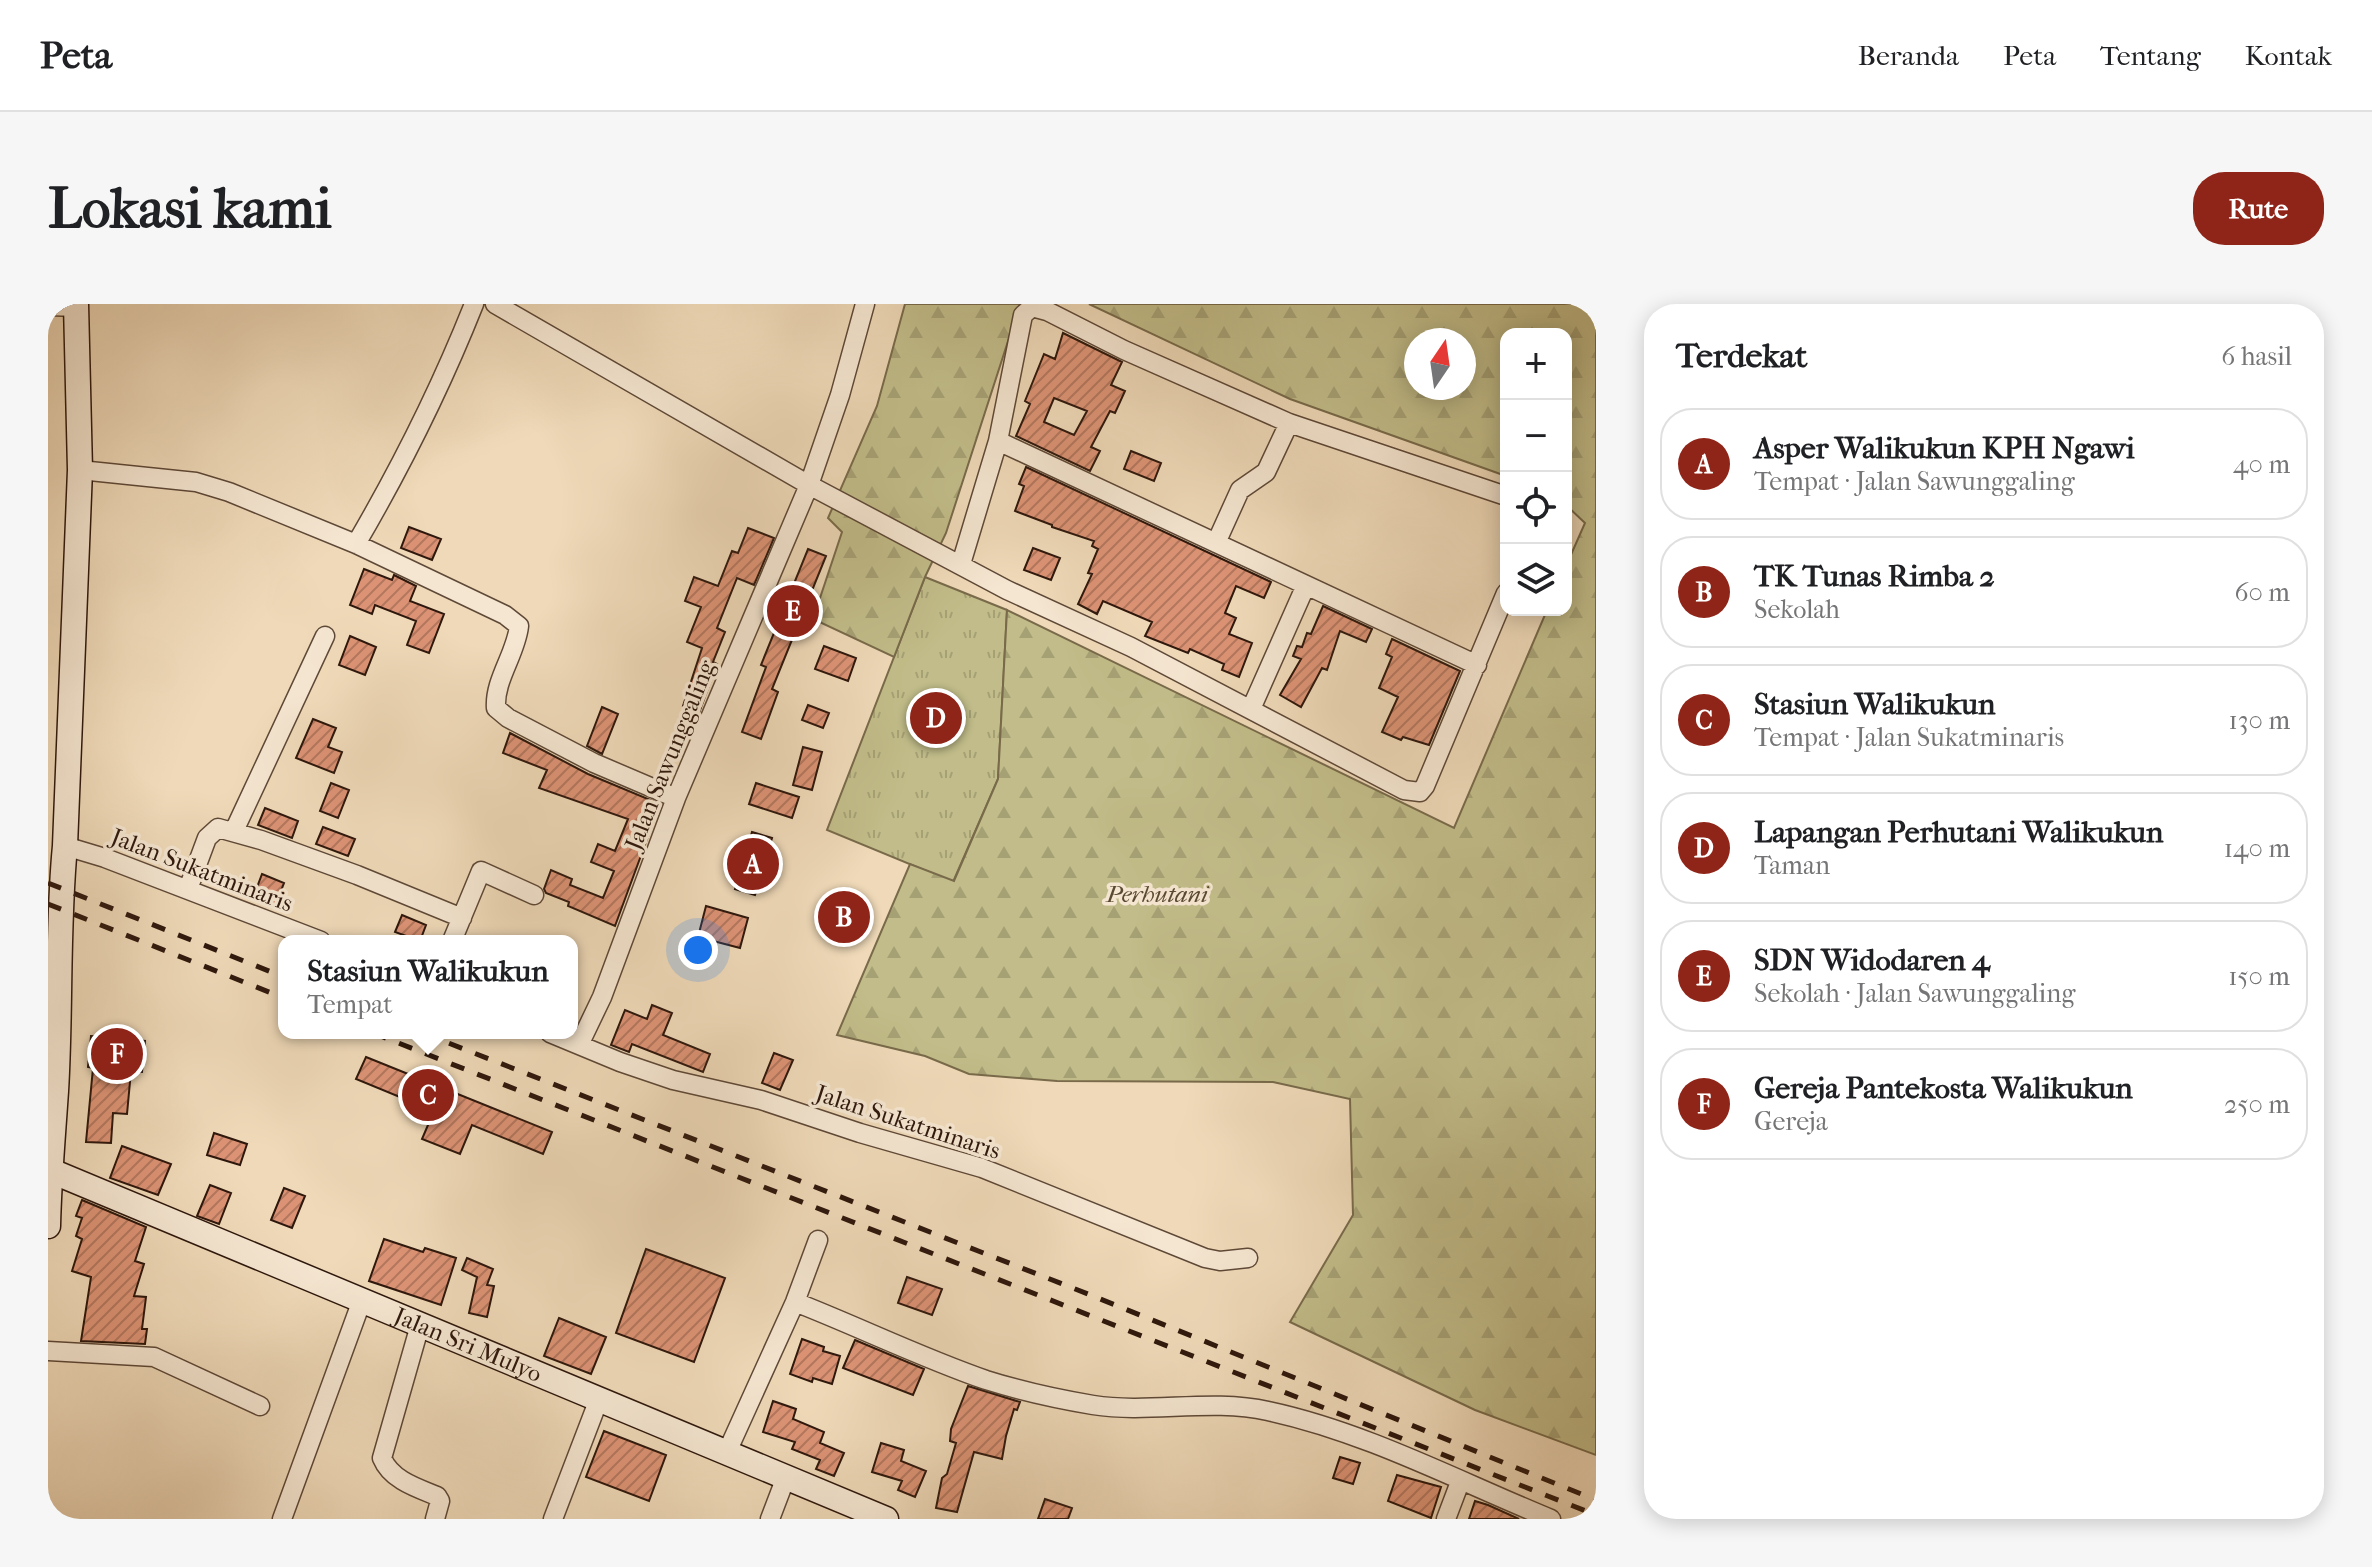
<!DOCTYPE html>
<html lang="id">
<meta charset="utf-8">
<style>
body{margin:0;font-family:"IM FELL French Canon",serif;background:#f6f6f6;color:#202124}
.controls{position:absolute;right:24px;top:24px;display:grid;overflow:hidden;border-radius:16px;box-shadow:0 4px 20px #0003}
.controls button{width:72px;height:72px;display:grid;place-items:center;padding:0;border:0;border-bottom:2px solid #e0e0e0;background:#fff;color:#202124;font:40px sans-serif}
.compass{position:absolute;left:1356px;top:24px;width:72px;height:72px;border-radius:50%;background:#fff;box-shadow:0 4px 20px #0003;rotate:13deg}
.you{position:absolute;left:650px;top:646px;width:28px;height:28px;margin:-20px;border:6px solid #fff;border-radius:50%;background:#1a73e8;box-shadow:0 0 0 12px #1a73e833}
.badge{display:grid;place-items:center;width:52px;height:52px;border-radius:50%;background:#8f2418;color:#fff;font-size:26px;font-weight:700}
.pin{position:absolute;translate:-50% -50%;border:4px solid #fff;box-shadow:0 2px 8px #0006}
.popup{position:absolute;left:230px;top:631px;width:300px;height:104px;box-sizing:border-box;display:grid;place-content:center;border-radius:16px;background:#fff;filter:drop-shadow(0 2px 6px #0005);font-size:26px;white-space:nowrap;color:#757577}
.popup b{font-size:30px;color:#202124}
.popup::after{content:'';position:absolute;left:50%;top:100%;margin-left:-16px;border:16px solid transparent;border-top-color:#fff}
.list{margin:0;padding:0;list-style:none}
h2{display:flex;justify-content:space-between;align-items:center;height:104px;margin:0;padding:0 32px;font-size:34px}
h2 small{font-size:26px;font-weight:400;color:#757577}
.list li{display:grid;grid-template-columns:52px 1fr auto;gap:24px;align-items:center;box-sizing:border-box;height:112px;margin:0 16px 16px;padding:0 16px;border:2px solid #e0e0e0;border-radius:32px}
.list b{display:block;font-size:30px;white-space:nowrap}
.list p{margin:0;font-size:26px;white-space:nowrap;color:#757577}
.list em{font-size:26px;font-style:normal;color:#757577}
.icon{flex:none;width:44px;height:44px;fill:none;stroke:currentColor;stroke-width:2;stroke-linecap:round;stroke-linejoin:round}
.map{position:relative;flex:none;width:1548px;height:1215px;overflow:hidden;border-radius:32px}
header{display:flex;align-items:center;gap:48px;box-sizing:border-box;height:112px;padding:0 40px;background:#fff;border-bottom:2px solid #e0e0e0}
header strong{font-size:38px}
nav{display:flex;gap:44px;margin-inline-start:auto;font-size:28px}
.intro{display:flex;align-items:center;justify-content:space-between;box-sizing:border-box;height:192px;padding:0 48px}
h1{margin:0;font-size:56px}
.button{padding:20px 36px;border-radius:32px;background:#8f2418;color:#fff;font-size:28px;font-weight:700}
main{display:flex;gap:48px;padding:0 48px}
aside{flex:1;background:#fff;border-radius:32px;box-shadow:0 4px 20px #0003}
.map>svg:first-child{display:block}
</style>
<header>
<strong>Peta</strong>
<nav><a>Beranda</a><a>Peta</a><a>Tentang</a><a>Kontak</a></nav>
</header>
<div class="intro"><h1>Lokasi kami</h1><a class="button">Rute</a></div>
<main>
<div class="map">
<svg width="1548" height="1215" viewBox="0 0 1548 1215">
<defs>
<pattern id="grass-tufts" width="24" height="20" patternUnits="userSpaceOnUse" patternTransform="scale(2)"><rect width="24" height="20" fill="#c1bc89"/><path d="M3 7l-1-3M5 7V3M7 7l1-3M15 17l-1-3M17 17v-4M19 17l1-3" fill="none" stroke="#a6a175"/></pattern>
<pattern id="forest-firs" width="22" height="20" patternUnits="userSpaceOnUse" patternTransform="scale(2)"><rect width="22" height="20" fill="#c1bc89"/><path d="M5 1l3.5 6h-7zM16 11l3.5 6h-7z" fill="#a6a175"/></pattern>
<pattern id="building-hatch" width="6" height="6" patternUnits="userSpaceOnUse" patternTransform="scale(2)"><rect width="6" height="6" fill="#dc9375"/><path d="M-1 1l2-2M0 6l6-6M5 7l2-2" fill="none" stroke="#b3775e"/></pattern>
</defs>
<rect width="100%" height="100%" fill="#efd9b8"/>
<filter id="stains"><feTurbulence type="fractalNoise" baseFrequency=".0025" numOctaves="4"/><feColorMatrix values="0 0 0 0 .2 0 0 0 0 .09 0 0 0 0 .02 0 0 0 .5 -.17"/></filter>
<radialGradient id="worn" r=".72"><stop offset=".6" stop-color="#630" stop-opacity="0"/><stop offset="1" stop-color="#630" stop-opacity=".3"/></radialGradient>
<path fill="url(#grass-tufts)" stroke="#786a4a" stroke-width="2" d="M877 273 959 306 950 475 905 578 779 526Z"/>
<path fill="url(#forest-firs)" stroke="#786a4a" stroke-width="2" fill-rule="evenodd" d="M857 0H972L898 229 877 273 846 353 765 315 794 228 780 214 829 102Z
M1041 0H1548V1151L1427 1106 1242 1018 1305 911 1302 795 1225 778 1009 777 921 770 877 752 789 731 862 560 906 577 950 475 959 306 1406 524 1499 306H1518V262L1537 219 1518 201V30H1458V172L1242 95ZM1368 36H1416V84H1368Z"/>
<path fill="url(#building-hatch)" stroke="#2e170c" stroke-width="2" fill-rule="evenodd" d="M1015 29 1074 58 1063 81 1077 87 1067 109 1062 107 1043 143 1052 147 1042 167 968 132 982 100 977 97 996 50 1007 55ZM1006 94 1039 107 1026 131 996 118Z
M1083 147 1113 159 1106 177 1076 165Z
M978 163 1223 278 1216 294 1188 282 1177 309 1188 314 1181 330 1204 339 1191 373 1174 366 1176 360 1142 345 1140 349 1097 332 1104 318 1055 297 1049 310 1030 300 1044 270 1040 269 1050 245 1044 242 1046 237 1004 223V221L967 207 976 182 971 180Z
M361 223 393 235 384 256 353 244Z
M700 224 726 234 706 281 689 274 669 324 677 328 665 358 669 360 651 409 635 402 654 344 639 338 653 303 637 297 646 273 670 282 684 247 690 249Z
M985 244 1012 254 1003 276 976 266Z
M760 245 778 252 724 385 730 388 713 435 694 428 718 363 713 361Z
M316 265 344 276 346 271 368 282 362 297 396 310 381 349 359 341 368 317 327 301 324 310 302 301Z
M1275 302 1324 325 1318 338 1292 327 1279 366 1274 364 1253 403 1232 391 1253 355 1245 352 1249 342 1254 343 1259 329 1263 330Z
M302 332 328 343 317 371 291 361Z
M1344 335 1412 367 1381 441 1355 433 1353 436 1334 428 1350 393 1331 384 1344 353 1338 350Z
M776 342 808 354 800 377 767 365Z
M760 401 781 409 775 424 754 416Z
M554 403 570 410 554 450 539 442Z
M265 415 288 424 280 443 294 448 286 469 248 454Z
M462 429 540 470 612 500 567 622 520 602 521 598 498 589 496 585 503 566 524 575 522 581 555 594 566 567 543 558 550 540 567 547 580 515 491 484 499 466 455 449Z
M755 443 774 448 764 486 745 481Z
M283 479 301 486 290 514 272 507Z
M708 479 751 493 744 514 701 500Z
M217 504 250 517 244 534 210 521Z
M275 523 307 535 300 552 268 540Z
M704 528 724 534 707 591 687 585Z
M214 570 236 579 227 602 205 594Z
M658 602 700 614 692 644 650 633Z
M354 611 378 621 372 637 347 628Z
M604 701 624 709 615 731 662 750 655 768 584 740 581 748 563 741 577 706 599 715Z
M43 732 97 737 94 768 83 767 79 810 65 809 63 839 38 838 45 764 40 763Z
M726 749 745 756 732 786 714 779Z
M318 753 504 828 495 850 424 821 412 850 374 835 386 807 308 775Z
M166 829 199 840 192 861 159 851Z
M74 842 123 860 110 891 62 874Z
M162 881 183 889 171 920 149 912Z
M236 884 257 892 244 924 223 916Z
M34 896 98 923 87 957 96 960 86 992 98 993 94 1025H99L97 1040 33 1037 43 973 24 967 34 935 28 932 34 914 28 912Z
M336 935 375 948 377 944 408 954 393 1001 321 977Z
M598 945 677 974 646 1058 568 1029Z
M419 954 445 965 439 981 446 982 439 1013 421 1009 429 973 414 966Z
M859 973 894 985 884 1011 850 999Z
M511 1014 558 1033 543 1070 496 1052Z
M754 1035 776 1043 775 1047 792 1052 784 1080 765 1074 764 1078 742 1070Z
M807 1036 876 1065 865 1091 795 1064Z
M920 1082 972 1098 969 1106 966 1105 958 1132 954 1155 926 1148 909 1208 888 1204 894 1174 899 1170 908 1139 902 1137 903 1125Z
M725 1097 748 1105 745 1115 776 1128 772 1139 796 1149 786 1172 768 1165 772 1156 744 1145 747 1138 715 1128Z
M556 1127 618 1151 601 1197 538 1173Z
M833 1139 856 1146 853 1157 878 1167 867 1193 850 1186 854 1177 824 1168Z
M1292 1153 1312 1159 1305 1180 1285 1174Z
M1349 1171 1393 1183 1383 1214 1340 1197Z
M997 1195 1024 1204 1020 1215H990Z
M1427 1197 1440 1201 1471 1215H1421Z"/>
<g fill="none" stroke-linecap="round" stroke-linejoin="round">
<g stroke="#5e4837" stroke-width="21">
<path id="minor" d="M447 0 761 181 959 286 1083 343 1356 486 1372 488 1377 482 1458 289
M0 2 28 3
M950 137 1429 361
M32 166 148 178 181 188 308 240 457 311 471 322C468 350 446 376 448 404L460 414 546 459 628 494
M1168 239 1192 186 1218 168 1241 119
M308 240C353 163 393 83 426 0
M913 260 950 137 975 11 984 3 999 7 1076 46 1241 119 1458 192
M1203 405 1258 281
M186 527 277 332
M17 542 57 554 273 637
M140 585 159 534 170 524 213 536 309 571 414 614
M404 637 433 567 486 591
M502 729 572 758 625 776 713 796 812 829 934 864 1157 954 1172 957 1200 954
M531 741 554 693 628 494 761 181 792 91 817 0
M747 998C811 1023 874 1054 938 1076 973 1087 1009 1095 1045 1101 1103 1110 1162 1094 1220 1107 1318 1128 1410 1177 1503 1215
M372 1021 334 1154C343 1176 369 1184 389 1192L392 1197 387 1215
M0 1047 106 1053 212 1102
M679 1148 747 998 770 936
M234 1215 314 996
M505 1215 551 1095
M722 1215 738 1173
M1398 1215 1412 1178"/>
</g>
<g stroke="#2e170c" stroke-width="27">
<g id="secondary">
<path id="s1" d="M1 866 838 1215"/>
<path d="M0 922C1 876 5 832 8 787 13 705 9 624 17 542L32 166 28 0"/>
</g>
</g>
<use href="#minor" stroke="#f5e6d1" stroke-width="18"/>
<use href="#secondary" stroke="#f5e6d1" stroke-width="24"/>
<path stroke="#2e170c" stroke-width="5" stroke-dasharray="14 14" stroke-linecap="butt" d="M0 579 236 673
M0 600 236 694
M325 729 1548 1211
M375 729 1045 992 1548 1196"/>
</g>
<g text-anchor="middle" stroke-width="7" stroke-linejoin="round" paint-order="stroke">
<g font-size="24" fill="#2e170c" stroke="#f5e6d1">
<text transform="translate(622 451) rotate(-68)" y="8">Jalan Sawunggaling</text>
<text transform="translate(154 566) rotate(21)" y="8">Jalan Sukatminaris</text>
<text transform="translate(860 818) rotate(18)" y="8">Jalan Sukatminaris</text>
<text dy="8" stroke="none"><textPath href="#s1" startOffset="454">Jalan Sri Mulyo</textPath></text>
</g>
<g font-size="24" font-style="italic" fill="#5a4932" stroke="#f5e6d1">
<text x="1109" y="598">Perhutani</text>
</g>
</g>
<rect width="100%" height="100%" filter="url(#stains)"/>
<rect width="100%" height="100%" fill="url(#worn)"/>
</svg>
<div class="controls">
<button>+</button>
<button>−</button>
<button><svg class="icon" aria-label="locate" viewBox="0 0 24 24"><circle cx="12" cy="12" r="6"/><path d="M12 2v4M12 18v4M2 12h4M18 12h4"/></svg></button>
<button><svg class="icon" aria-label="layers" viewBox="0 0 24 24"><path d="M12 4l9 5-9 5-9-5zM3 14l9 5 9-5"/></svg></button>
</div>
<svg class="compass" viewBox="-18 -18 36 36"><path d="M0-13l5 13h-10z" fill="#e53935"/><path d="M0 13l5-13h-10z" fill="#757577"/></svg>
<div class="you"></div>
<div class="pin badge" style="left:705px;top:560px">A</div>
<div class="pin badge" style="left:796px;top:613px">B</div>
<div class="pin badge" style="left:380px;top:791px">C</div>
<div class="popup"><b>Stasiun Walikukun</b>Tempat</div>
<div class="pin badge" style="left:888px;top:414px">D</div>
<div class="pin badge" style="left:745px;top:307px">E</div>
<div class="pin badge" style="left:69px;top:750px">F</div>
</div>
<aside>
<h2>Terdekat<small>6 hasil</small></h2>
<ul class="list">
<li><span class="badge">A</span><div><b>Asper Walikukun KPH Ngawi</b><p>Tempat · Jalan Sawunggaling</p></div><em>40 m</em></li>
<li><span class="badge">B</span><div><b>TK Tunas Rimba 2</b><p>Sekolah</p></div><em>60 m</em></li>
<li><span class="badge">C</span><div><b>Stasiun Walikukun</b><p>Tempat · Jalan Sukatminaris</p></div><em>130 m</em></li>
<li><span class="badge">D</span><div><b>Lapangan Perhutani Walikukun</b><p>Taman</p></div><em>140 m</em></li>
<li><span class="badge">E</span><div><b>SDN Widodaren 4</b><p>Sekolah · Jalan Sawunggaling</p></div><em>150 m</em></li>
<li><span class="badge">F</span><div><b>Gereja Pantekosta Walikukun</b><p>Gereja</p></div><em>250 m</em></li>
</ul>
</aside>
</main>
